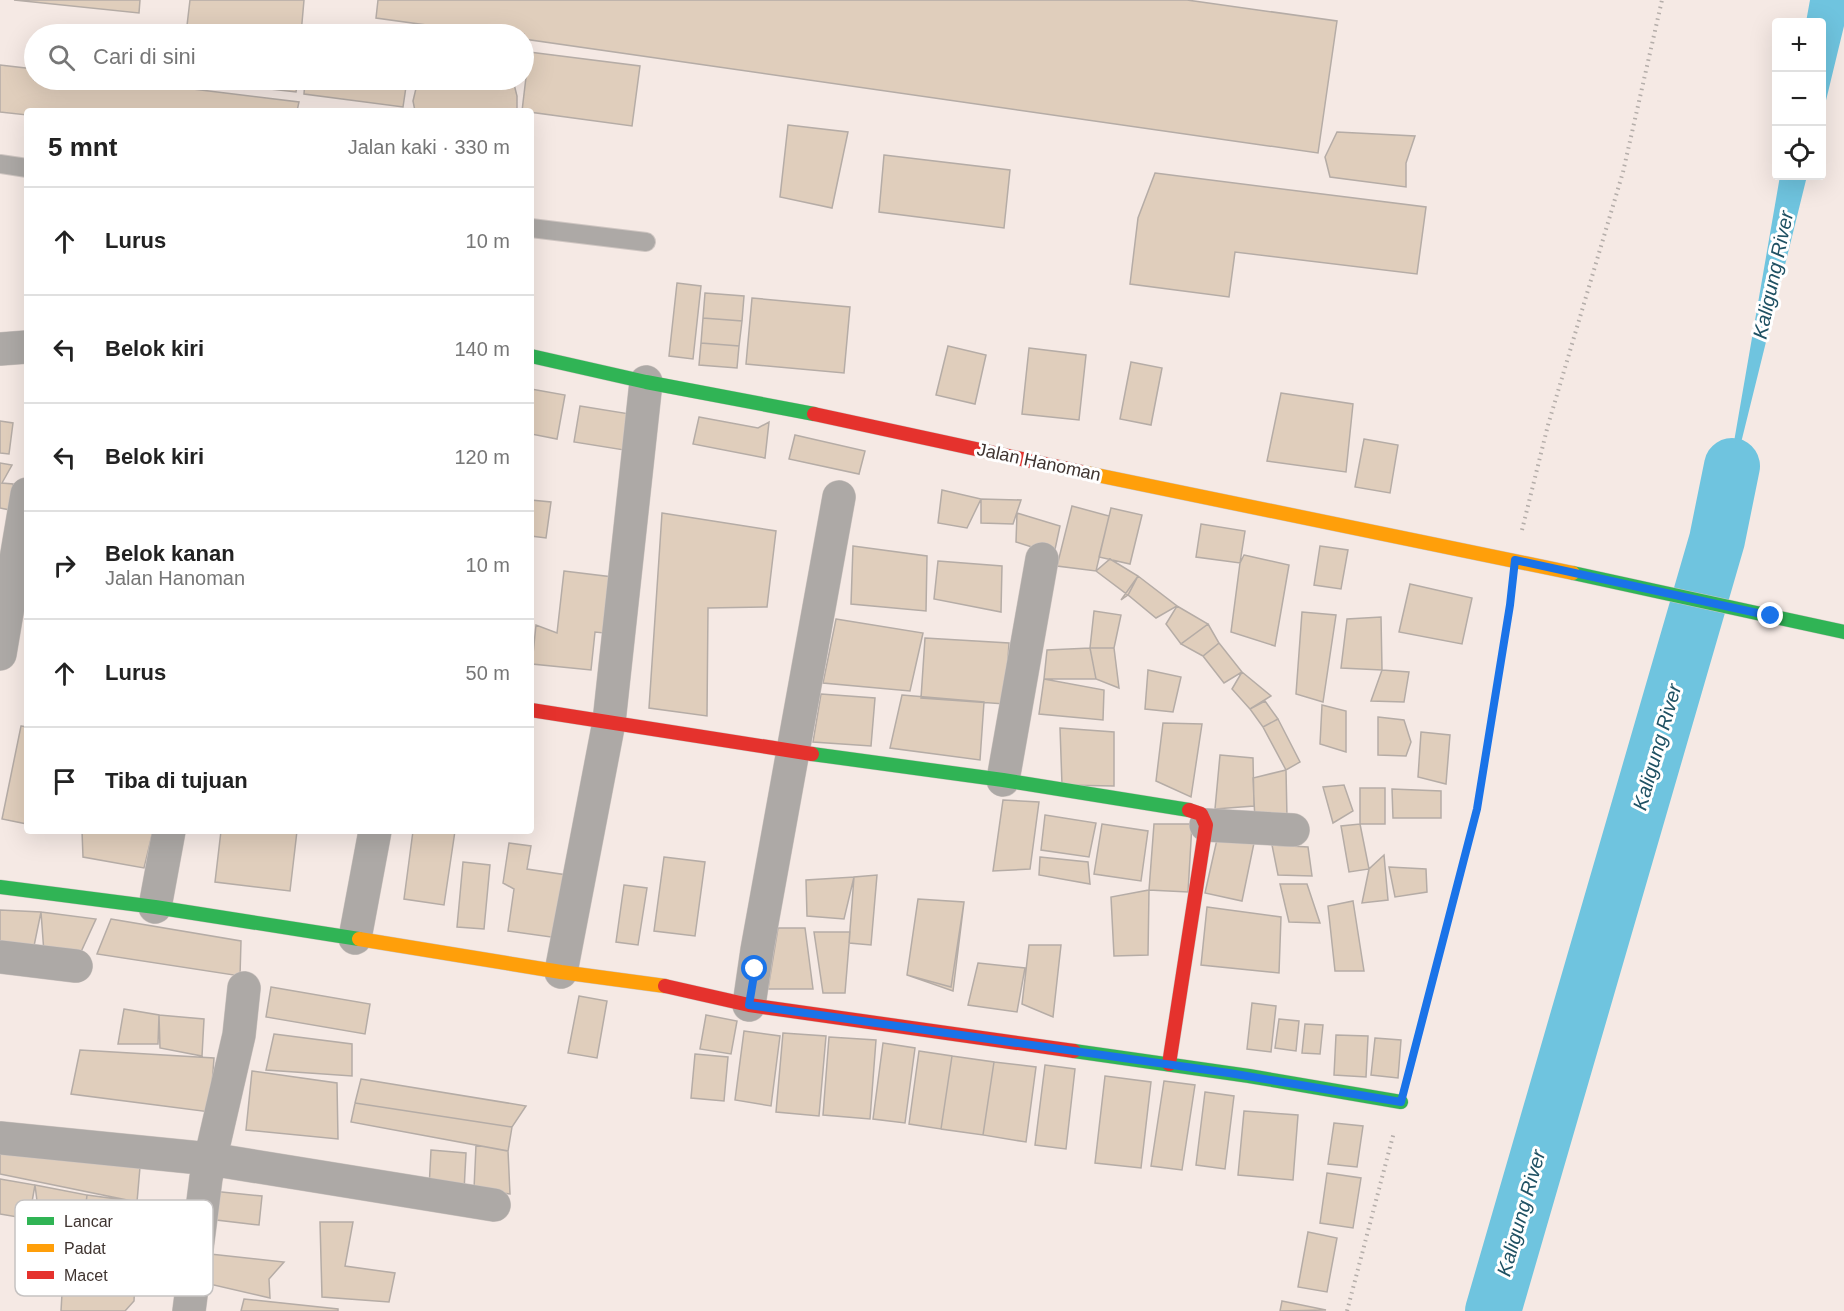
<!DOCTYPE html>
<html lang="id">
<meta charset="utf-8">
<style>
body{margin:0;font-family:Helvetica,sans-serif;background:#f6f6f6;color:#222}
.controls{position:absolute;right:18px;top:18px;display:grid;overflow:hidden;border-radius:6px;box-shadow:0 6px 24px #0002}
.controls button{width:54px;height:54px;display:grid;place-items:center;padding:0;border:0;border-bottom:2px solid #e0e0e0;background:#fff;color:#222;font:30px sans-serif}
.stop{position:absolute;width:18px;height:18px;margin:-14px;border:4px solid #1a73e8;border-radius:50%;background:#fff}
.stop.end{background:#1a73e8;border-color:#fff;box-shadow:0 2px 6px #0008}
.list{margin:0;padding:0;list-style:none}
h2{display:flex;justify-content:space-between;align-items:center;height:78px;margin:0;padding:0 24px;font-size:26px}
h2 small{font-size:20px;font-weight:400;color:#767676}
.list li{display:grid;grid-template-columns:39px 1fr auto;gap:18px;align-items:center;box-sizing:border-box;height:108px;padding:0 24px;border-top:2px solid #e0e0e0}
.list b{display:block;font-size:22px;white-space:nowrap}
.list p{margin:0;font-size:20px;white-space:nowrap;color:#767676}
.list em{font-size:20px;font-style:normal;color:#767676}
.icon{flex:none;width:33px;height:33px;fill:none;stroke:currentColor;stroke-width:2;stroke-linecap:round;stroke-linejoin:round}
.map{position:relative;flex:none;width:1844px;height:1311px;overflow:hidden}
.search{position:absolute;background:#fff;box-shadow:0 6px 24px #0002;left:24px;top:24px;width:510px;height:66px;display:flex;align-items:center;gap:15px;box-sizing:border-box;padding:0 21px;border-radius:33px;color:#767676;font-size:22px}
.panel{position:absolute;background:#fff;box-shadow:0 6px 24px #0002;left:24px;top:108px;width:510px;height:726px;border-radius:6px}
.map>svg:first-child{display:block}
</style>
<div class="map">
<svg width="1844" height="1311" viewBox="0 0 1844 1311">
<rect width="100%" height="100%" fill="#f5e9e4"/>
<path fill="#6fc4df" d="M1810 0H1844V26L1822 117V22H1806Z
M1780 176H1807L1717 540Z"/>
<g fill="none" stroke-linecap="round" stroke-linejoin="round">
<path stroke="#6fc4df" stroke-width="56" d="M1493 1311 1717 540 1732 466"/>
</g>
<path fill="#e0cebc" stroke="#b5aca6" stroke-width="1.5" d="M14 0H140L139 13Z
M190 0H304L301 34H186Z
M378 0H1187L1337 21 1318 153 524 39V34H492L376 18Z
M310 28 369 34H309Z
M529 52 640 66 632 126 522 111Z
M0 65 34 69V80H119L299 102 297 111H27V115L0 112Z
M188 80H298L296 92Z
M305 80H407L403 107 304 94Z
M418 80H513L517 96V111H415L413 101Z
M788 125 848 132 832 208 780 197Z
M1337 132 1415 136 1406 163V187L1330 177 1325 157Z
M884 155 1010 170 1004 228 879 212Z
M1155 173 1426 207 1417 274 1235 252 1229 297 1130 284 1138 218Z
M677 283 701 286 693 359 669 356Z
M705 293 744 296 742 321 703 318Z
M752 298 850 307 844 373 746 364Z
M703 318 742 321 739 346 701 343Z
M701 343 739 346 737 368 699 365Z
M948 346 986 355 975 404 936 395Z
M1029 348 1086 355 1079 420 1022 414Z
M1131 362 1162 368 1151 425 1120 419Z
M531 389 565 395 557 439 531 434Z
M1281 393 1353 404 1346 472 1267 461Z
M580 406 630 414 624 450 574 442Z
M699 417 758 428 769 422 765 458 693 444Z
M0 421 13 423 9 454 0 453Z
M795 435 865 451 859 474 789 459Z
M1364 439 1398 445 1390 493 1355 487Z
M0 463 12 465 2 483 13 484 10 510 0 508Z
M942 490 981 499 967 528 938 523Z
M981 499 1021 500 1013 524 981 523Z
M531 500 551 502 546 538 531 536Z
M1072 506 1109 516 1096 571 1057 566Z
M1111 508 1142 515 1130 564 1099 557Z
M662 513 776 531 767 607 708 608 707 716 649 708Z
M1017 513 1060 526 1054 554 1016 542Z
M1201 524 1245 531 1240 563 1196 557Z
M853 546 927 556 926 611 851 604Z
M1320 546 1348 550 1341 589 1314 585Z
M1244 555 1289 565 1275 646 1231 632 1240 563Z
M1110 559 1138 576 1128 595 1096 571Z
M938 561 1002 566 1001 612 934 599Z
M564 571 621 578 614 634 595 632 591 670 532 664 536 625 557 633Z
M1138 576 1177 606 1156 618 1128 595 1121 600Z
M1410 584 1472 598 1462 644 1399 632Z
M1177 606 1208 624 1181 644 1166 624Z
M1094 611 1121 615 1114 648H1090Z
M1302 612 1336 615 1323 702 1296 694Z
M1381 617 1382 670 1341 668 1347 619Z
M836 619 923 633 910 691 823 683Z
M1208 624 1219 643 1203 656 1181 644Z
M925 638 1009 643 1005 704 921 698Z
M1219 643 1242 672 1224 683 1203 656Z
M1090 648 1096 679H1044L1047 650Z
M1090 648H1114L1119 688 1096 679Z
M1148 670 1181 677 1173 712 1145 709Z
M1382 670 1409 672 1404 702 1371 701Z
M1242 672 1271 696 1250 709 1232 689Z
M1044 679 1104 690 1103 720 1039 714Z
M821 694 875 698 871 746 813 742Z
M902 695 984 702 980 760 890 748Z
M1265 701 1278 719 1263 727 1250 709Z
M1322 705 1346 711V752L1320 744Z
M1378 717 1404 720 1411 742 1406 756 1378 755Z
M1278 719 1300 762 1286 770 1263 727Z
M1163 723 1202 724 1191 797 1156 781Z
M21 726 27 727V824L2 819Z
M1060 728 1114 732V786L1062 785Z
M1421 732 1450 735 1446 784 1418 777Z
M1220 755 1253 758 1254 806 1215 809Z
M1286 770 1287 818 1255 821 1253 778Z
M1344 785 1353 811 1333 823 1323 787Z
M1360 788H1385V824H1360Z
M1392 789 1441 791V818H1393Z
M1003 800 1039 802 1030 869 993 871Z
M1045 815 1096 823 1089 857 1041 850Z
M1102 824 1148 831 1141 881 1094 874Z
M1154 824H1192L1188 892 1149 890Z
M1360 824 1369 869 1349 872 1341 826Z
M82 831H153L144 868 83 857Z
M221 831H297L290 891 215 882Z
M413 831H455L444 905 404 899Z
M1218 835 1254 843 1242 901 1205 893Z
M509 843 531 846 527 869 567 875 558 938 508 931 514 889 503 883Z
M1272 845 1308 847 1312 876 1278 875Z
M1384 855 1388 900 1362 903 1369 869Z
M664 857 705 862 695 936 654 931Z
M1040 857 1088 862 1090 884 1039 875Z
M463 862 490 865 484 929 457 927Z
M1389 867 1426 869 1427 892 1395 897Z
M877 875 871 945 849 943 854 877Z
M854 877 844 919 807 916 806 880Z
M1280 884H1307L1320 923 1289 922Z
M624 885 647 888 638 945 616 942Z
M1149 890 1148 955 1114 956 1111 897Z
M918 899 964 902 953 991 907 975Z
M918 899 964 902 951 987 907 975Z
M1353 901 1364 971H1335L1328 906Z
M1207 907 1281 917 1279 973 1201 965Z
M0 910 41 912 33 951 0 950Z
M41 912 96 919 80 954 44 953Z
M111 919 241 941 240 976 97 954Z
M778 928H805L813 989H768Z
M814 932H850L845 993H823Z
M1029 945H1061L1053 1017 1022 1004Z
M978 963 1025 968 1017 1012 968 1005Z
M271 987 370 1004 365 1034 266 1017Z
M579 996 607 1001 597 1058 568 1053Z
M1252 1003 1276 1006 1271 1052 1247 1049Z
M124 1009 159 1015 158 1044H118Z
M159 1015 204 1019 202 1056 160 1048Z
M706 1015 737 1021 731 1054 700 1049Z
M1279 1019 1299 1021 1296 1051 1275 1048Z
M1305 1024 1323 1025 1320 1054 1302 1053Z
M744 1031 780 1036 771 1106 735 1100Z
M783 1033 826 1036 819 1116 776 1112Z
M274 1034 352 1044V1076L266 1070Z
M1336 1035 1368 1036 1366 1077 1334 1075Z
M829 1037 876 1040 870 1119 823 1115Z
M1375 1038 1401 1040 1398 1078 1371 1075Z
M883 1043 915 1048 905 1123 873 1119Z
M80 1050 214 1058 210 1112 71 1094Z
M919 1051 952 1056 941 1129 909 1124Z
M695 1054 728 1057 724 1101 691 1098Z
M952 1056 994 1062 983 1135 941 1129Z
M994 1062 1036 1067 1026 1142 983 1135Z
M1045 1065 1075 1069 1066 1149 1035 1145Z
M252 1071 337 1083 338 1139 246 1130Z
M1105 1076 1151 1082 1141 1168 1095 1163Z
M361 1079 526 1106 512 1127 355 1103Z
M1164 1081 1195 1085 1182 1170 1151 1166Z
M1205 1092 1234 1096 1225 1169 1196 1165Z
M355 1103 512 1127 508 1151 351 1122Z
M1244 1111 1298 1115 1293 1180 1238 1175Z
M1334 1123 1363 1126 1357 1167 1328 1164Z
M476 1145 508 1151 510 1194 474 1189Z
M0 1150 140 1167 137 1202 0 1174Z
M431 1150 466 1153 464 1191 429 1189Z
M1327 1173 1361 1178 1353 1228 1320 1223Z
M0 1179 35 1185 29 1219 0 1214Z
M35 1185 87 1195 82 1236 52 1231 39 1217Z
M212 1191 262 1196 259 1225 208 1219Z
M87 1195 154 1204 149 1245 82 1236Z
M320 1222H353L345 1266 395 1273 389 1302 322 1297Z
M1308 1232 1337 1238 1327 1292 1298 1287Z
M210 1254 284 1262 269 1279 270 1298 205 1283Z
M63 1276 135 1279 134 1301 125 1311H61Z
M244 1299 338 1309V1311H241Z
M1282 1301 1326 1310 1280 1311Z"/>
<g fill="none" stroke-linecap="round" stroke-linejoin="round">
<g stroke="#cfc6c2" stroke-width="20">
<path id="lane" d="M0 164 27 168
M531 228 646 242"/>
</g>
<g stroke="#cfc6c2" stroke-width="34">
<path id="street" d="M0 349 27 347
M0 654 27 494
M1003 780 1042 559
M1206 825 1293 830
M155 907 169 831
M355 938 375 831
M0 957 76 966
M561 972 609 722 646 382
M749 1005 757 950 839 497
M0 1138 210 1159 494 1205
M189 1311 206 1178 239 1035 244 988"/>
</g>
<g stroke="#cfc6c2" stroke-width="15">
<path id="fast" d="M531 356 646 382 814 414
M1573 573 1844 632
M812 754 1003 780 1189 810
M0 887 155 907 359 939
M1074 1051 1249 1076 1401 1102"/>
</g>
<g stroke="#cfc6c2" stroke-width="15">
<path id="slow" d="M1082 472 1573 573
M359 939 561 972 665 986"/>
</g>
<g stroke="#cfc6c2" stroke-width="15">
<path id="jam" d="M814 414 1082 472
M531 710 812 754
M665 986 749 1005 1074 1051
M1169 1064 1206 825 1201 814 1189 810"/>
</g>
<path stroke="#b4ada9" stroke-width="4" stroke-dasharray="1.5 4.5" stroke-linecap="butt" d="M1522 530 1548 425 1623 172 1662 0
M1409 1072 1477 809 1512 590
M1347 1311 1394 1132"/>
<use href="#lane" stroke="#ada9a6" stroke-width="18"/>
<use href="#street" stroke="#ada9a6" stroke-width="33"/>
<use href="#fast" stroke="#30b455" stroke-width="14"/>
<use href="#slow" stroke="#ff9f0a" stroke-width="14"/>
<use href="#jam" stroke="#e5322d" stroke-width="14"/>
</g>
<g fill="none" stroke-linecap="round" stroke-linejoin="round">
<path stroke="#1a73e8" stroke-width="8" d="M755 969 749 1005 1229 1073 1401 1102 1477 809 1510 605 1515 560 1771 616"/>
</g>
<g text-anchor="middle" stroke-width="6" stroke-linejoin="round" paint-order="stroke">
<g font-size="18" fill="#3f3430" stroke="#fff">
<text transform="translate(1039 462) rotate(12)" y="6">Jalan Hanoman</text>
</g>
<g font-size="20" font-style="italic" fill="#1f5163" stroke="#fff">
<text transform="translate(1773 275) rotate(-78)" y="7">Kaligung River</text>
<text transform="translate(1657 747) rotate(-74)" y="7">Kaligung River</text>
<text transform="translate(1521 1213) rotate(-74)" y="7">Kaligung River</text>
</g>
</g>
<rect x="15" y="1200" width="198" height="96" rx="9" fill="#fff" stroke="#c5c2c1" stroke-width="1.5"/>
<rect x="27" y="1217" width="27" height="8" fill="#30b455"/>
<rect x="27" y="1244" width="27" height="8" fill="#ff9f0a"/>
<rect x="27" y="1271" width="27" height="8" fill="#e5322d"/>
<g font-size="16" fill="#3f3430">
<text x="64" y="1227">Lancar</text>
<text x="64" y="1254">Padat</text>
<text x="64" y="1281">Macet</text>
</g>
</svg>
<div class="controls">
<button>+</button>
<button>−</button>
<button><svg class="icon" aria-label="locate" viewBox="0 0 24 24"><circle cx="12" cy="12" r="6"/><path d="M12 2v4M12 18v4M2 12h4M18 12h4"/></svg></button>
</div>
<div class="stop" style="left:755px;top:969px"></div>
<div class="stop end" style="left:1771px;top:616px"></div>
<div class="search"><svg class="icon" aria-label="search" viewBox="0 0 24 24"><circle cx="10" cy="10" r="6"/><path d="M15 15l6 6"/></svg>Cari di sini</div>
<section class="panel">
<h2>5 mnt<small>Jalan kaki · 330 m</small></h2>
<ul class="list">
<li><svg class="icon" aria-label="ahead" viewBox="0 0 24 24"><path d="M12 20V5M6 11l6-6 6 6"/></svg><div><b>Lurus</b></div><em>10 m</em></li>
<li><svg class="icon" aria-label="left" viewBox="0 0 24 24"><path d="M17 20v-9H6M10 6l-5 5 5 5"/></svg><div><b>Belok kiri</b></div><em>140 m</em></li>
<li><svg class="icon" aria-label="left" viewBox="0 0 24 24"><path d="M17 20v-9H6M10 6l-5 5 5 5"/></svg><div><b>Belok kiri</b></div><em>120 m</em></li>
<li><svg class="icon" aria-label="right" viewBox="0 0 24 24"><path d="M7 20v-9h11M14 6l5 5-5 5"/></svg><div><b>Belok kanan</b><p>Jalan Hanoman</p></div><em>10 m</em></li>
<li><svg class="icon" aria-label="ahead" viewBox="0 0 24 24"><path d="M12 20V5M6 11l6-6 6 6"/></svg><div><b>Lurus</b></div><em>50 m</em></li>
<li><svg class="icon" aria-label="arrive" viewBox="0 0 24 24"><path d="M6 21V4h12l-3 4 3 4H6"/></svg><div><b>Tiba di tujuan</b></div></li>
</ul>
</section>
</div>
